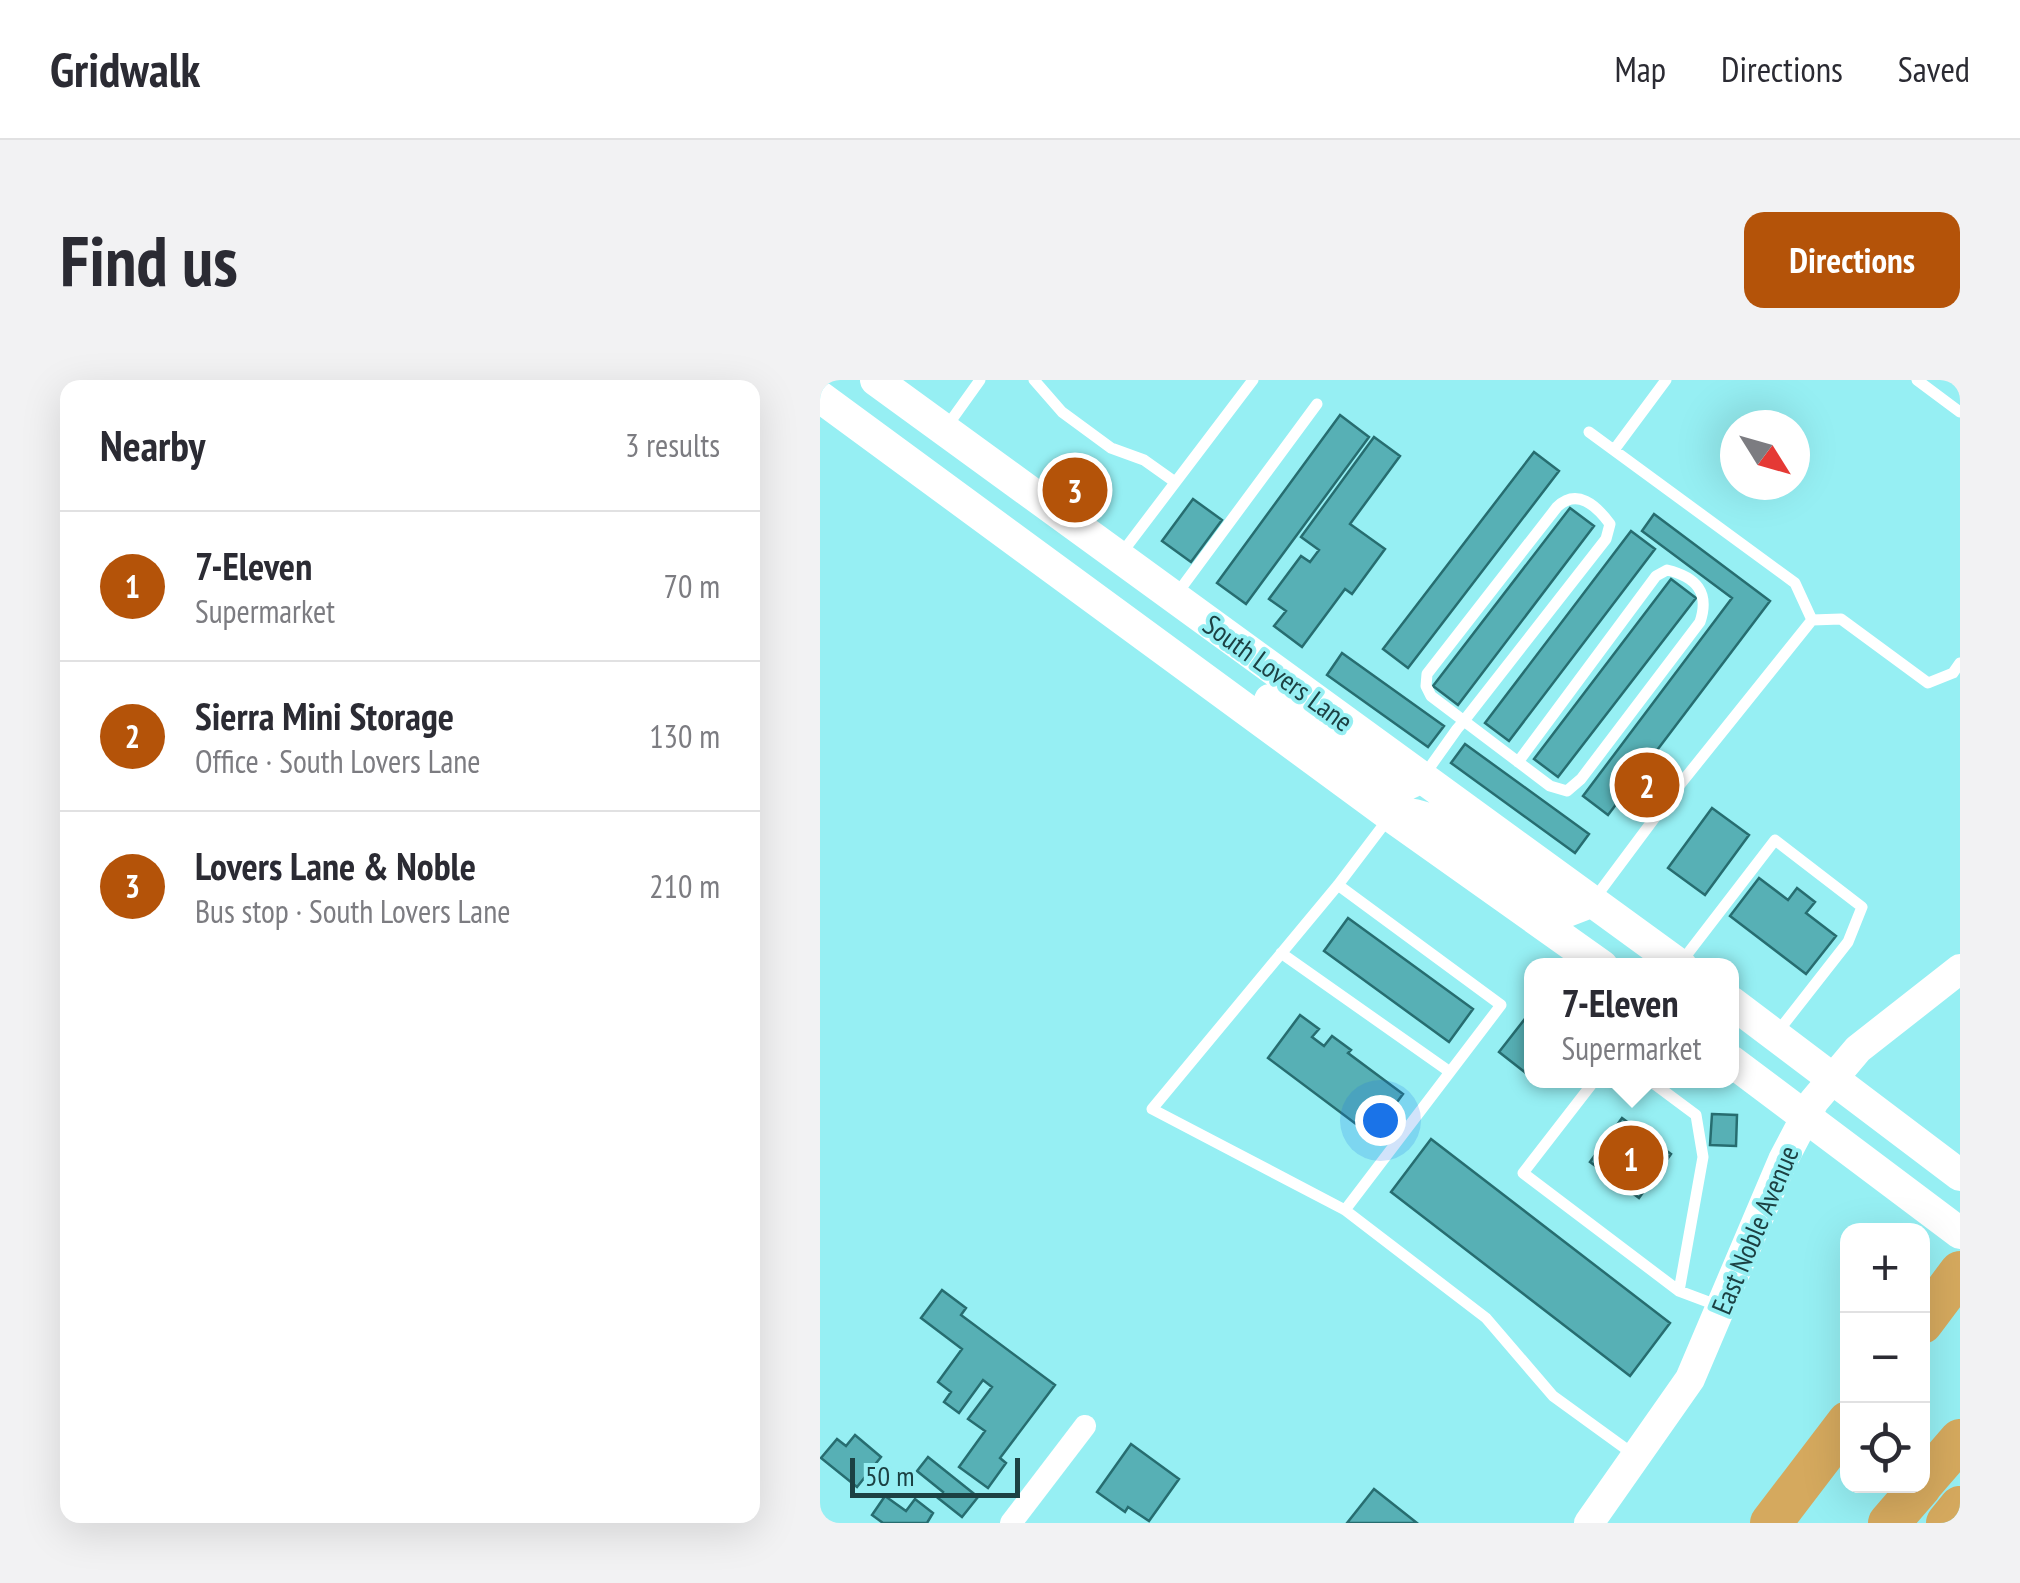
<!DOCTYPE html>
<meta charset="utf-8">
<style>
body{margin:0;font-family:"PT Sans Narrow",sans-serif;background:#f2f2f3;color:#2b2b33}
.controls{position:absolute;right:30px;bottom:30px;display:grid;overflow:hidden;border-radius:20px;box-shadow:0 10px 40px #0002}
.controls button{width:90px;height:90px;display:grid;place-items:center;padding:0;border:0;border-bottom:2px solid #e1e1e2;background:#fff;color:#2b2b33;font:50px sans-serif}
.compass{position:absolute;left:900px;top:30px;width:90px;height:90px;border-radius:50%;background:#fff;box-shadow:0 10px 40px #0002;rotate:127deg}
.scale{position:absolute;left:30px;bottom:25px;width:170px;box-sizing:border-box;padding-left:10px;border:5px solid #1c4143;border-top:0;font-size:28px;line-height:35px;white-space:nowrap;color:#1c4143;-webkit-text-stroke:8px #96eff3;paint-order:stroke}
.you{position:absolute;left:560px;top:740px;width:35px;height:35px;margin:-25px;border:8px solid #fff;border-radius:50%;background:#1a73e8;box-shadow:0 0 0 15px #1a73e833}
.badge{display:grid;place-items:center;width:65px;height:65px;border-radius:50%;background:#b45309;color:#fff;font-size:32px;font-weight:700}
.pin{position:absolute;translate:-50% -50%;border:5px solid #fff;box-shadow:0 2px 10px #0006}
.popup{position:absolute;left:704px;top:578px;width:215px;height:130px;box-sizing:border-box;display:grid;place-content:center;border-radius:20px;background:#fff;filter:drop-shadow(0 2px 8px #0005);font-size:32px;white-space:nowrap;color:#7c7c81}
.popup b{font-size:38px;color:#2b2b33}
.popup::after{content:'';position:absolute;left:50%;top:100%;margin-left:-20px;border:20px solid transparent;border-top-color:#fff}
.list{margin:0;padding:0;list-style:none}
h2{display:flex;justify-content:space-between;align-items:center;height:130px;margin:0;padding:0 40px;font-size:42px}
h2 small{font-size:32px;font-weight:400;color:#7c7c81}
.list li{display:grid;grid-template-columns:65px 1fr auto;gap:30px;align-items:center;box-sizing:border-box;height:150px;padding:0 40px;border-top:2px solid #e1e1e2}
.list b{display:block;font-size:38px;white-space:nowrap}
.list p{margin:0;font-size:32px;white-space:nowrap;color:#7c7c81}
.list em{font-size:32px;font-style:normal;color:#7c7c81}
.icon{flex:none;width:55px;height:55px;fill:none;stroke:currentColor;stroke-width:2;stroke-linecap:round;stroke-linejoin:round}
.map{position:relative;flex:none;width:1140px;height:1143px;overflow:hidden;border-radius:20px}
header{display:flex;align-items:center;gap:60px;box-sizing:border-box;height:140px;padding:0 50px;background:#fff;border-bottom:2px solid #e1e1e2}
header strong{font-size:48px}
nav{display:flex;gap:55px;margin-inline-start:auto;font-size:35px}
.intro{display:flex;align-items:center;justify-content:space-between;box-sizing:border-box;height:240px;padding:0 60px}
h1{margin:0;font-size:70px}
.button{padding:25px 45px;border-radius:20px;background:#b45309;color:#fff;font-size:35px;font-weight:700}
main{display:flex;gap:60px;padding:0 60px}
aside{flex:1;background:#fff;border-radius:20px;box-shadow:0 10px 40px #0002}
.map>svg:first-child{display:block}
</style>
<header>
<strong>Gridwalk</strong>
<nav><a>Map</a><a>Directions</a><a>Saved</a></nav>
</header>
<div class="intro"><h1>Find us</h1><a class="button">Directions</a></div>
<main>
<aside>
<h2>Nearby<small>3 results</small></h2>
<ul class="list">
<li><span class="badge">1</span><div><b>7-Eleven</b><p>Supermarket</p></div><em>70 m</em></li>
<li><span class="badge">2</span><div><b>Sierra Mini Storage</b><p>Office · South Lovers Lane</p></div><em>130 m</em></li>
<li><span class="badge">3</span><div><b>Lovers Lane &amp; Noble</b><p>Bus stop · South Lovers Lane</p></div><em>210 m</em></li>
</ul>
</aside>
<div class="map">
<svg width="1140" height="1143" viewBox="0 0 1140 1143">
<rect width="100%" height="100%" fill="#96eff3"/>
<path fill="#57b0b5" stroke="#276d70" stroke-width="2.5" d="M520 35 549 57 426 224 397 203Z
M554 57 580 76 530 144 565 169 532 214 525 209 482 267 454 246 466 231 449 219 481 176 490 182 499 170 481 157Z
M714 72 739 91 588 288 563 269Z
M373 119 402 140 371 182 342 161Z
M750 128 774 146 638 325 613 306Z
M834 134 950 221 788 435 763 416 912 218 822 151Z
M811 151 835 169 689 361 665 343Z
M851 199 876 218 738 397 714 379Z
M522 273 624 346 608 367 507 295Z
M645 364 769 454 755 473 631 383Z
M892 428 929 455 885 515 848 488Z
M939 498 968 520 977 508 995 522 986 533 1016 556 986 594 910 536Z
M528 538 653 629 629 662 504 571Z
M711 631V697L679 672Z
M480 635 499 649 492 657 504 666 512 656 531 670 528 673 583 714 552 756 448 678Z
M892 734 917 735 916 766 890 765Z
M802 738 851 774 819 818 770 782Z
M611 759 850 943 810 996 571 812Z
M122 910 146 928 141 935 235 1005 180 1078 186 1083 168 1108 139 1087 165 1051 148 1039 172 1007 163 1000 139 1033 124 1022 131 1012 118 1002 142 969 101 938Z
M35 1055 61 1077 37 1107 1 1078 17 1059 26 1066Z
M311 1064 359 1099 329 1141 308 1127 305 1132 277 1112Z
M108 1077 158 1117 142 1137 118 1118 123 1112 97 1091Z
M554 1109 597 1143H527Z
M65 1116 86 1131 95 1119 113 1133 107 1143H63L52 1135Z"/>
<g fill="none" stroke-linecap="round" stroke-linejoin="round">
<path stroke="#fff" stroke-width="11" d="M214 0 242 32 291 68 324 80 355 102
M1097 0 1140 32
M125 49 160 0
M769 52 975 203 992 240 854 412 775 518
M794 70 846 0
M301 174 433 0
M356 215 497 24
M992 240 1021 239 1108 303 1133 293 1140 283
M605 394 637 349 643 342 786 159 790 144C776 125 757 108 737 127L607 294 606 306 611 316 730 406 747 411 761 399 880 242C890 212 876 197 847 190L836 196 698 382
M568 439 518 505 332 729 525 830 666 938 733 1016 813 1074
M518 505 681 625 525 830
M461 573 630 692
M862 581 955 460 1042 527 1028 562 956 654
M775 700 703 793 859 911 899 926
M829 700 876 735 883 777 859 911"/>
<path stroke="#fff" stroke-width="22" d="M191 1143 265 1046"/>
<path stroke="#fff" stroke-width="30" d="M769 1143 870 999 963 780 994 721 1038 669 1140 589"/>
<path stroke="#fff" stroke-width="32" d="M56 0 861 586
M0 17 571 436 782 586
M450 320 568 401 585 405 602 397
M580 434C621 429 712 506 747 531L773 521
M911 622 1140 795
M911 681 1140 853"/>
<path stroke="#d5a95e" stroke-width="42" d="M1102 943 1140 892
M1102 1104 1140 1060
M951 1143 1028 1042
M1069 1143 1101 1106
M1127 1143 1140 1127"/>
</g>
<g text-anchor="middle" stroke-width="8" stroke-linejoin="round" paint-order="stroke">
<g font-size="28" fill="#1c4143" stroke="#96eff3">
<text transform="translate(458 293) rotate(36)" y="10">South Lovers Lane</text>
<text transform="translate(935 850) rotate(-67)" y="10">East Noble Avenue</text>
</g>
</g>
</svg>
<div class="controls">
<button>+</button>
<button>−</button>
<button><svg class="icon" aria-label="locate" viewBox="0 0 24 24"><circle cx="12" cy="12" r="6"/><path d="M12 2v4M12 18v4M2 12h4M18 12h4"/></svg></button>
</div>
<svg class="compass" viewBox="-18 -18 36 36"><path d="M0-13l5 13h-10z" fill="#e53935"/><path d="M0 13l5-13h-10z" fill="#7c7c81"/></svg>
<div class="scale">50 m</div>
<div class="you"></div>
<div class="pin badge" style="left:811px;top:778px">1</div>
<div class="popup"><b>7-Eleven</b>Supermarket</div>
<div class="pin badge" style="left:827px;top:405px">2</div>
<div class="pin badge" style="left:255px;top:110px">3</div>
</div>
</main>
